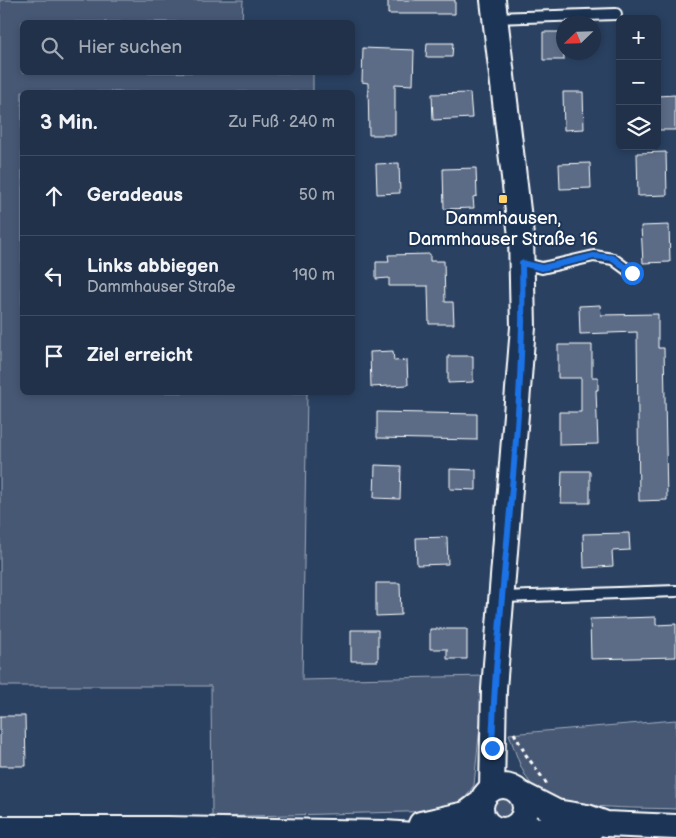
<!DOCTYPE html>
<html lang="de">
<meta charset="utf-8">
<style>
body{margin:0;font-family:"Balsamiq Sans",sans-serif;background:#2d3d53;color:#f1f3f6}
.controls{position:absolute;right:15px;top:15px;display:grid;overflow:hidden;border-radius:8px;box-shadow:0 2px 8px #0003}
.controls button{width:45px;height:45px;display:grid;place-items:center;padding:0;border:0;border-bottom:1px solid #3d4c61;background:#203149;color:#f1f3f6;font:25px sans-serif}
.compass{position:absolute;left:556px;top:15px;width:45px;height:45px;border-radius:50%;background:#203149;box-shadow:0 2px 8px #0003;rotate:247deg}
.stop{position:absolute;width:15px;height:15px;margin:-11px;border:4px solid #1a73e8;border-radius:50%;background:#fff}
.stop.end{background:#1a73e8;border-color:#fff;box-shadow:0 1px 5px #0008}
.list{margin:0;padding:0;list-style:none}
h2{display:flex;justify-content:space-between;align-items:center;height:65px;margin:0;padding:0 20px;font-size:21px}
h2 small{font-size:16px;font-weight:400;color:#a2a9b4}
.list li{display:grid;grid-template-columns:32px 1fr auto;gap:15px;align-items:center;box-sizing:border-box;height:80px;padding:0 20px;border-top:1px solid #3d4c61}
.list b{display:block;font-size:19px;white-space:nowrap}
.list p{margin:0;font-size:16px;white-space:nowrap;color:#a2a9b4}
.list em{font-size:16px;font-style:normal;color:#a2a9b4}
.icon{flex:none;width:28px;height:28px;fill:none;stroke:currentColor;stroke-width:2;stroke-linecap:round;stroke-linejoin:round}
.map{position:relative;flex:none;width:676px;height:838px;overflow:hidden}
.search{position:absolute;background:#203149;box-shadow:0 2px 8px #0003;left:20px;top:20px;width:335px;height:55px;display:flex;align-items:center;gap:12px;box-sizing:border-box;padding:0 18px;border-radius:8px;color:#a2a9b4;font-size:19px}
.panel{position:absolute;background:#203149;box-shadow:0 2px 8px #0003;left:20px;top:90px;width:335px;height:305px;border-radius:8px}
.map>svg:first-child{display:block}
</style>
<div class="map">
<svg width="676" height="838" viewBox="0 0 676 838">
<rect width="100%" height="100%" fill="#2a4161"/>
<filter id="ink" filterUnits="userSpaceOnUse"><feTurbulence type="fractalNoise" baseFrequency=".02" numOctaves="2"/><feDisplacementMap in="SourceGraphic" scale="10" xChannelSelector="R" yChannelSelector="G"/><feConvolveMatrix kernelMatrix="1 2 1 2 8 2 1 2 1" color-interpolation-filters="sRGB"/></filter>
<g filter="url(#ink)">
<path fill="#465975" stroke="#a2acba" d="M0 0H243L242 22H22V72L313 73V92H22V392L307 393 302 680 485 676 474 785 464 800 442 811 212 817 211 686H0Z
M676 720V809C642 807 552 812 531 784 520 770 515 750 509 734Z
M494 808a10 10 0 1 1 20 0a10 10 0 1 1-20 0Z"/>
<path fill="#5b6c86" stroke="#fff" d="M388 0H455V14H388Z
M543 32H564V60H543Z
M427 43H453L452 57H426Z
M363 48 414 50 413 85 395 84V135H369L368 83 362 82Z
M563 92H583L584 129 564 130Z
M470 93 472 118 433 120 432 94Z
M675 95V130H657V96Z
M666 152 667 195 638 196 637 153Z
M399 163 400 193 377 194 376 164Z
M590 163 591 188 560 189 559 164Z
M476 168 477 196 473 197 474 208 444 209 443 169Z
M669 225 670 262 643 263 641 226Z
M430 254V261H444L445 302H453L454 324H429L428 286H389V278L376 279V262H389L388 255Z
M600 305 601 315 658 314V348H664L667 500 639 501 637 332 580 334 579 306Z
M558 345H592V377H598V390H596L598 444 559 445V412H581V378H558Z
M393 351 394 361 407 360 408 385 371 387 370 352Z
M448 356H473V382L448 383Z
M377 412 477 414V440L377 438Z
M375 465 401 466 400 499 374 498Z
M450 469 476 470V490L450 489Z
M562 471H590V503H561Z
M629 533 630 550 612 551 613 566 584 568 583 534Z
M447 537 448 564 417 565 416 538Z
M376 583H400L401 615 376 616Z
M656 617V625L676 624V657L591 659 590 619Z
M430 629H467V659H447V649H430Z
M351 630H378V661H351Z
M0 716H25L26 766H0Z"/>
<g fill="none" stroke-linecap="round" stroke-linejoin="round">
<g stroke="#fff" stroke-width="14">
<path id="service" d="M495 18 616 14
M522 263 542 268 594 256 613 259 632 273
M503 597 676 591"/>
</g>
<g stroke="#fff" stroke-width="28">
<path id="tertiary" d="M481 808a22 22 0 1 1 44 0a22 22 0 1 1-44 0Z
M492 789 494 689 523 327 521 236 493 0
M521 794 556 812 587 817 606 824 676 827
M421 824 466 814 482 802
M513 828 559 831 592 828
M0 829H167L385 833 441 837 476 829 493 828"/>
</g>
<path stroke="#fff" stroke-width="3" stroke-dasharray="4 4" stroke-linecap="butt" d="M514 733 526 755 547 784"/>
<use href="#service" stroke="#1d3557" stroke-width="10"/>
<use href="#tertiary" stroke="#1d3557" stroke-width="24"/>
</g>
</g>
<g fill="none" stroke-linecap="round" stroke-linejoin="round" filter="url(#ink)">
<path stroke="#1a73e8" stroke-width="6" d="M492 748C497 587 526 426 522 263L542 268 594 256 613 258 632 273"/>
</g>
<rect fill="#ffd166" stroke="#1d3557" stroke-width="2" x="498" y="194" width="10" height="10" rx="2.5"/>
<g text-anchor="middle" stroke-width="4" stroke-linejoin="round" paint-order="stroke">
<g font-size="18" fill="#fff" stroke="#1d3557">
<text x="503" y="224">Dammhausen,<tspan x="503" dy="21">Dammhauser Straße 16</tspan></text>
</g>
</g>
</svg>
<div class="controls">
<button>+</button>
<button>−</button>
<button><svg class="icon" aria-label="layers" viewBox="0 0 24 24"><path d="M12 4l9 5-9 5-9-5zM3 14l9 5 9-5"/></svg></button>
</div>
<svg class="compass" viewBox="-18 -18 36 36"><path d="M0-13l5 13h-10z" fill="#e53935"/><path d="M0 13l5-13h-10z" fill="#a2a9b4"/></svg>
<div class="stop" style="left:632px;top:273px"></div>
<div class="stop end" style="left:492px;top:748px"></div>
<div class="search"><svg class="icon" aria-label="search" viewBox="0 0 24 24"><circle cx="10" cy="10" r="6"/><path d="M15 15l6 6"/></svg>Hier suchen</div>
<section class="panel">
<h2>3 Min.<small>Zu Fuß · 240 m</small></h2>
<ul class="list">
<li><svg class="icon" aria-label="ahead" viewBox="0 0 24 24"><path d="M12 20V5M6 11l6-6 6 6"/></svg><div><b>Geradeaus</b></div><em>50 m</em></li>
<li><svg class="icon" aria-label="left" viewBox="0 0 24 24"><path d="M17 20v-9H6M10 6l-5 5 5 5"/></svg><div><b>Links abbiegen</b><p>Dammhauser Straße</p></div><em>190 m</em></li>
<li><svg class="icon" aria-label="arrive" viewBox="0 0 24 24"><path d="M6 21V4h12l-3 4 3 4H6"/></svg><div><b>Ziel erreicht</b></div></li>
</ul>
</section>
</div>
